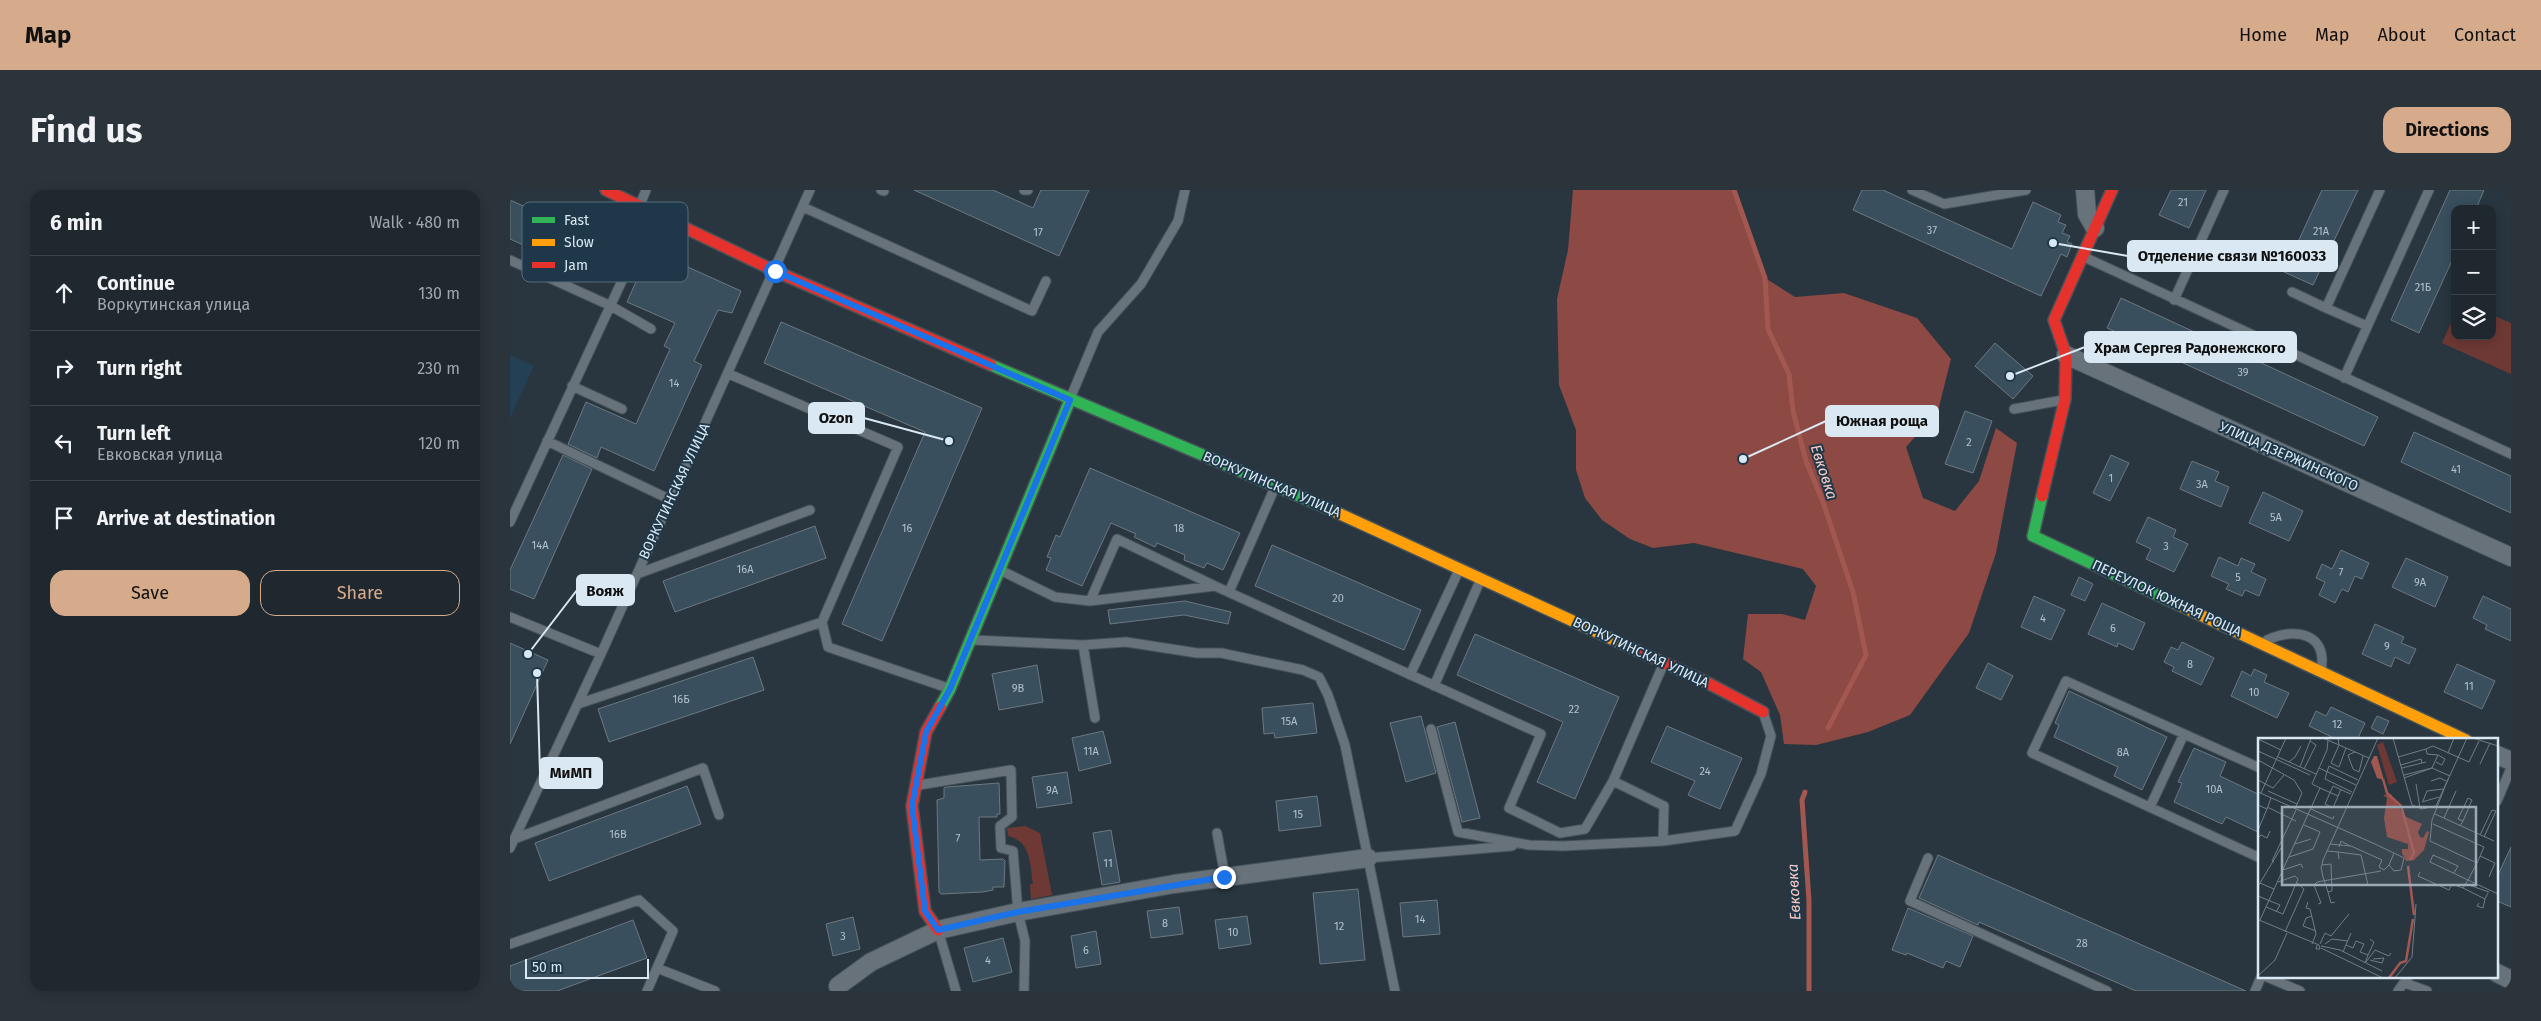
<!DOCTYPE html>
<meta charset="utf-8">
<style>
body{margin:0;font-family:"Fira Sans",sans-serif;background:#2c343b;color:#f1f3f6}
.controls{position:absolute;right:15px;top:15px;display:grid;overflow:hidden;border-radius:10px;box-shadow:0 2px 12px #0003}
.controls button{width:45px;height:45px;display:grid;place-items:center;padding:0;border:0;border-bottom:1px solid #3c444b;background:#1f282f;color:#f1f3f6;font:25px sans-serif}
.scale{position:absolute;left:15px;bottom:12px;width:124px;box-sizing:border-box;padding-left:5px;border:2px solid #d9e8f3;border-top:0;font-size:14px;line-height:18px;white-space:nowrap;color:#d9e8f3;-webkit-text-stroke:4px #1f3849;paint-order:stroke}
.stop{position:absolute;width:15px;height:15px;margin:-11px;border:4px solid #1a73e8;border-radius:50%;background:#fff}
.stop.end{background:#1a73e8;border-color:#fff;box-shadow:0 1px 5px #0008}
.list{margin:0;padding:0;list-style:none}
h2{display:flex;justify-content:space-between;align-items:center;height:65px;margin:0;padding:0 20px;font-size:21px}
h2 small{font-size:16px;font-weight:400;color:#a1a6aa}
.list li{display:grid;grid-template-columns:32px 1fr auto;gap:15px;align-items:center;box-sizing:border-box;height:75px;padding:0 20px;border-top:1px solid #3c444b}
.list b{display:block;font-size:19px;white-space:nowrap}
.list p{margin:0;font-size:16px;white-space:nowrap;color:#a1a6aa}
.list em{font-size:16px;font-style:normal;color:#a1a6aa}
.actions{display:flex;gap:10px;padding:15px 20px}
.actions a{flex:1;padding:11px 0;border:1px solid #d6ab8b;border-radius:15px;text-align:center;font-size:18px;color:#d6ab8b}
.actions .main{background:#d6ab8b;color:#111}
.icon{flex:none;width:28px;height:28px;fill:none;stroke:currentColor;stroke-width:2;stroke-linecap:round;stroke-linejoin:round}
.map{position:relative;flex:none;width:2001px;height:801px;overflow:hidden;border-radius:15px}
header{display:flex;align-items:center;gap:30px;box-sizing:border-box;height:70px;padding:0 25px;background:#d6ab8b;color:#111}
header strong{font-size:24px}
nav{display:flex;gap:28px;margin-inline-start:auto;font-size:18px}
.intro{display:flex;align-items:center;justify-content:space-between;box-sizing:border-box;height:120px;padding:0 30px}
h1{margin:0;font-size:35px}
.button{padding:12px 22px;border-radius:15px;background:#d6ab8b;color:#111;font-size:18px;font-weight:700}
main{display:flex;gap:30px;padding:0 30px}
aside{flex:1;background:#1f282f;border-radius:15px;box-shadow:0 2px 12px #0003}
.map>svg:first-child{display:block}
</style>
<header>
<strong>Map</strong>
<nav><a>Home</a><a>Map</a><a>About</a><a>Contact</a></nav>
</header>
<div class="intro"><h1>Find us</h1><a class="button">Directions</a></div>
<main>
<aside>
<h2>6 min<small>Walk · 480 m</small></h2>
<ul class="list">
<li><svg class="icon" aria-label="ahead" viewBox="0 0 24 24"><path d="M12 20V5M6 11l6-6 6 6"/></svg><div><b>Continue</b><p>Воркутинская улица</p></div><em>130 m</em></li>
<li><svg class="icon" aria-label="right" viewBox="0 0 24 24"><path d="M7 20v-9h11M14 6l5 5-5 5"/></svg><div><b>Turn right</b></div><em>230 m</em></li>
<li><svg class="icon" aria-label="left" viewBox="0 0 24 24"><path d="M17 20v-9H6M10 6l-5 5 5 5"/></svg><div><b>Turn left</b><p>Евковская улица</p></div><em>120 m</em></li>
<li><svg class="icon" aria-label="arrive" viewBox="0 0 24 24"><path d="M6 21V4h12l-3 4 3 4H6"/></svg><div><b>Arrive at destination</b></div></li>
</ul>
<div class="actions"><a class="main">Save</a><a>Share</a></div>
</aside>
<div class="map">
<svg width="2001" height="801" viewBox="0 0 2001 801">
<rect width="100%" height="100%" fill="#29363f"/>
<path fill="#234054" d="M0 165 24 176 0 228Z"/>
<path fill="#6e3935" d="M1945 124V146H1982V125L2001 133V184L1932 153Z
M515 636 530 643 542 705 521 709 520 694H523C520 674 521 651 498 646L497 638Z"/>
<path fill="#8d4943" d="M1063 0H1224L1255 88 1285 107 1334 103 1407 128 1441 169 1428 221 1396 257 1413 308 1445 321 1469 291 1486 238 1507 253 1486 363 1459 443 1400 525 1358 542 1306 555 1274 554 1270 525 1251 482 1233 469 1238 424H1272L1295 430 1306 396 1293 379 1184 353 1143 358 1120 349 1092 330 1075 308 1066 280V240L1049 195 1047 109 1058 60Z"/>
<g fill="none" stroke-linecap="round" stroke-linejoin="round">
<path stroke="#a25850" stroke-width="5" d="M1224 0 1255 88 1258 139 1279 184 1283 221 1296 271 1313 312 1343 402 1356 465 1318 538
M1295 602 1292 610 1299 711V801"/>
</g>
<path fill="#394f5d" stroke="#6d7880" d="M404 0H483L523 18 531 0H579L549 66Z
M1352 0H1373L1502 59 1523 12 1551 25 1548 32 1556 35 1552 43 1560 46 1557 52 1562 54 1557 67 1551 64 1531 106 1343 20Z
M1661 0H1696L1679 38 1649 25Z
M1812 0H1848L1803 95 1774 82Z
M1940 0H1974L1966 19H1945V64L1909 143 1881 130Z
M0 10 94 53 80 85 0 49Z
M140 60 231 101 222 123 208 120 184 171 192 175 144 281 91 257 87 268 58 254 76 212 126 234 160 159 154 156 165 133 117 112Z
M1611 108 1868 227 1854 256 1597 138Z
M271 132 472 218 372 451 332 434 415 242 254 173Z
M1485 153 1523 186 1503 209 1465 176Z
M1455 221 1482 231 1463 283 1435 274Z
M1904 242 2001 286V323L1891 272Z
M53 265 82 279 24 409 0 399V380Z
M1601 265 1619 273 1600 311 1583 303Z
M1682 271 1709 282 1705 291 1719 297 1711 317 1670 299Z
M580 278 730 343 713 380 697 373 694 378 674 370 675 365 647 353 645 357 624 347 626 344 601 333 572 396 536 380 541 368 537 367 546 345 550 347Z
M1753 302 1793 321 1779 351 1739 333Z
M1638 327 1666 340 1663 347 1678 354 1664 382 1636 369 1641 359 1626 352Z
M305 336 316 368 165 422 153 391Z
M762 355 911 420 894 460 745 396Z
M1831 360 1859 373 1852 389 1845 386 1838 402 1832 399 1825 413 1809 405 1815 392 1806 388 1812 374 1822 379Z
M1709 367 1728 376 1731 368 1745 374 1741 382 1756 389 1749 406 1735 400 1732 406 1716 399 1719 394 1701 386Z
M1896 368 1938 387 1925 417 1882 397Z
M1569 387 1583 394 1575 411 1561 405Z
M1524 406 1555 420 1541 450 1511 437Z
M1973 406 2001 419V451L1975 439 1977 435 1963 428Z
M675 411 721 422 718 434 674 425 600 434 598 420Z
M1592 413 1635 433 1623 460 1608 453 1607 457 1578 444Z
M1865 434 1894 447 1891 453 1906 459 1899 474 1885 467 1881 477 1852 464Z
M965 444 1109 507 1065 609 1027 592 1053 532 947 485Z
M1672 452 1704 468 1691 495 1662 481 1664 477 1654 472 1661 457 1668 460Z
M0 453 38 470 0 554Z
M243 467 254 500 99 552 88 519Z
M1478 473 1503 486 1491 510 1466 498Z
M1947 474 1985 491 1972 519 1934 502Z
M527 475 533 512 489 520 482 484Z
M1744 479 1757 485 1754 492 1779 503 1767 528 1721 506 1732 481 1741 486Z
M1559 501 1657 547 1632 600 1604 586 1608 577 1544 547 1549 535 1545 533Z
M803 513 807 543 765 548 764 543 754 544 752 518Z
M1821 517 1855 533 1847 550H1828L1799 536 1806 521 1816 526Z
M911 526 926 583 896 592 880 533Z
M1867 526 1879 531 1873 544 1861 538Z
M945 532 970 628 952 632 927 537Z
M1157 536 1232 568 1210 619 1178 605 1185 591 1141 572Z
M593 541 601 573 569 581 562 548Z
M1684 558 1716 572 1710 586 1750 605V643L1716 627 1712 634 1664 612 1672 593 1668 592Z
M557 582 562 613 527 618 522 587Z
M489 593 490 624H487V627H469L470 670 493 669 495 671 494 697H483V700L473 702 431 704 429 702 427 610 434 608V598L437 597Z
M177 596 191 634 39 691 25 653Z
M807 606 811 636 769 641 766 611Z
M601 640 610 692 592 695 583 643Z
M2001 657V717L1987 711V687Z
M1428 665 1736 801H1626L1469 732 1468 735 1409 708Z
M848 699 855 770 810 774 803 703Z
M927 710 930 744 893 747 890 713Z
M669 717 673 744 641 748 637 721Z
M1398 718 1463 746 1450 777 1436 771 1433 778 1397 763 1396 765 1382 760Z
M737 726 741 754 709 759 705 730Z
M343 727 350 759 323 766 316 734Z
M123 730 137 768 47 801H0V776Z
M586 741 591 774 566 778 561 746Z
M493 748 502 782 463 792 454 758Z"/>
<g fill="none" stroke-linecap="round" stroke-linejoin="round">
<g stroke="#465259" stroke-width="11">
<path id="lane" d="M371 0 374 1
M514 0H518
M1402 0 1434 14 1516 0
M130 15 136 0
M293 17 522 121 536 91
M1574 67 2001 264
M0 70 101 116 141 139
M1782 102 1816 118
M1664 110 1714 0
M1857 136 1816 118 1870 0
M219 184 388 257 312 432 318 457 438 498
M1834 188 1919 0
M62 196 112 219
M560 209 588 142 631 94 668 31 675 0
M1504 219 1553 210
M37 251 159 309
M0 332 143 24
M492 381 545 407 580 411 705 396 1031 544 999 618 1050 643 1075 639 1103 591
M127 384 300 320
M719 402 765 297
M580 411 607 349 705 396
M0 427 91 464
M463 450 573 455 585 528
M1757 450C1785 437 1818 443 1811 480
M573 455 616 452 687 463H711L793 480 809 487 818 505 835 555 885 801
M1153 475 1103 591 1154 616 1153 651 1225 641 1251 584 1261 546 1253 522
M900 485 949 380
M924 496 970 391
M68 514 312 432
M921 539 948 642 1019 655 1053 656 1153 651
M1750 578 1556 491 1522 563 1750 668
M409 595 501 580 502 627 490 636 491 658 503 661 508 722 515 751 514 801
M1987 611 2001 578
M1640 617 1674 544
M707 643 715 687
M4 649 193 578 209 625
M0 658 91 464 300 0
M858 668 1002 656
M1418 668 1400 711 1597 801
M428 740 446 801
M0 754 129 710 163 741 137 801
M147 778 205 801
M1757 787 1790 801
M1895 793 1917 801
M1745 801 1751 787
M1888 801 1898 787"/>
</g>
<g stroke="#465259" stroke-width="20">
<path id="street" d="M1575 0 1577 24 1585 38
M1556 165 2001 367
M1987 565 2001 571
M1987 783 2001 790
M328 796 361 772 428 740 508 722 664 694 858 668"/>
</g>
<g stroke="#465259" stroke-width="14">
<path id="fast" d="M481 175 817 318
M1532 306 1523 346 1667 414
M430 517 440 499 560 210"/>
</g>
<g stroke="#465259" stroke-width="14">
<path id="slow" d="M817 318 1128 461
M1667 414 1956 550"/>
</g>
<g stroke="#465259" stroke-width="14">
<path id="jam" d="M96 0 265 81 481 175
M1532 306 1555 209 1556 165 1544 130 1602 0
M1128 461 1194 491 1253 522
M428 740 415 721 402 616 416 542 430 517"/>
</g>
<use href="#lane" stroke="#67727a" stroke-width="9"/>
<use href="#street" stroke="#67727a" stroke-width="18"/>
<use href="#fast" stroke="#30b455" stroke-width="11"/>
<use href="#slow" stroke="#ff9f0a" stroke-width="11"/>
<use href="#jam" stroke="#e5322d" stroke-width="11"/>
</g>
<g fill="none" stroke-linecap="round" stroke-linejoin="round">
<path stroke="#1a73e8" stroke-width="6" d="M265 81 560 210 440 499 416 542 402 616 415 721 428 740 508 722 714 687"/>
</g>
<g text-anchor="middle" stroke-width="4" stroke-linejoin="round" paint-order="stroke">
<g font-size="11" fill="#b1c2ce">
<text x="1673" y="16">21</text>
<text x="1422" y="44">37</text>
<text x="1811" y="45">21А</text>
<text x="528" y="46">17</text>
<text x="1913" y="101">21Б</text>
<text x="1733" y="186">39</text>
<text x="164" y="197">14</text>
<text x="1459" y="256">2</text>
<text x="1946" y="283">41</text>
<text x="1601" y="292">1</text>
<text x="1692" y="298">3А</text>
<text x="1766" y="331">5А</text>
<text x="397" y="342">16</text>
<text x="669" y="342">18</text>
<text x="30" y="359">14А</text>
<text x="1656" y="360">3</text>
<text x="235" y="383">16А</text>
<text x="1831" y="386">7</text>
<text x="1728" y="391">5</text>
<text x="1910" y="396">9А</text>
<text x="828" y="412">20</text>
<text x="1533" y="432">4</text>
<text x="1603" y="442">6</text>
<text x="1877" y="460">9</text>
<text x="1680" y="478">8</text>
<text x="1959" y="500">11</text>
<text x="508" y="502">9В</text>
<text x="1744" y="506">10</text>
<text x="171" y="513">16Б</text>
<text x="1064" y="523">22</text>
<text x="779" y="535">15А</text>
<text x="1827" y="538">12</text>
<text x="581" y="565">11А</text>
<text x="1613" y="566">8А</text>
<text x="1195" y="585">24</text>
<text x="1704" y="603">10А</text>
<text x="542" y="604">9А</text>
<text x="788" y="628">15</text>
<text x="108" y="648">16В</text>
<text x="448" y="652">7</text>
<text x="598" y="677">11</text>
<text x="910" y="733">14</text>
<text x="655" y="737">8</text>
<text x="829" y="740">12</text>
<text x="723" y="746">10</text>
<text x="333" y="750">3</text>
<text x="1572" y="757">28</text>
<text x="576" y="764">6</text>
<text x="478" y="774">4</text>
</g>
<g font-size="14" fill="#d9e8f3" stroke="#1f3849">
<text transform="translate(1779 266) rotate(24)" y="5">УЛИЦА ДЗЕРЖИНСКОГО</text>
<text transform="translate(762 294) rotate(23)" y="5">ВОРКУТИНСКАЯ УЛИЦА</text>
<text transform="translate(164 301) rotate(-65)" y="5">ВОРКУТИНСКАЯ УЛИЦА</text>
<text transform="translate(1657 408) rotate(25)" y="5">ПЕРЕУЛОК ЮЖНАЯ РОЩА</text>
<text transform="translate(1131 462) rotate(25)" y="5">ВОРКУТИНСКАЯ УЛИЦА</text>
</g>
<g font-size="15" font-style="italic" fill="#f8c8c1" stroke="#1f3849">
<text transform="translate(1314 282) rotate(72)" y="5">Евковка</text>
<text transform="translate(1284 702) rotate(-93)" y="5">Евковка</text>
</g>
</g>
<g transform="translate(1748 548)">
<rect width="240" height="240" fill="#29363f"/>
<path d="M125 4 139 44 131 47 119 7Z" fill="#6e3935"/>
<path d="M133 56 146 78 164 86 160 94 162 99 165 100 169 93 171 94 166 112 156 122 148 123 144 115V111H150V106L129 99 126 80 129 60 125 57Z" fill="#8d4943"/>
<path d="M116 18H119L126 42 119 40 113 24Z" fill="#a25850"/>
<path fill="none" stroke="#a25850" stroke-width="2.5" d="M125 41 129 55 143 68 146 78 156 115 152 122M150 128 156 177M131 240 142 225 148 223 155 181"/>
<path fill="none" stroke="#6f7d87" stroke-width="1" d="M65 0 111 20M80 0 81 7 73 25 81 29 88 10M135 0 154 67 164 71 177 68M215 0 240 8M0 1 23 12M0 13 52 37M97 14 90 17 95 31 101 34 105 18M190 15 196 0M20 19 58 36M140 19 168 11M0 22 36 42 44 55 37 71M31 24 37 19 43 8M178 24 184 27 187 21 180 17M222 26 232 5M143 27 163 21 164 25 168 24M42 29 52 3M61 30 98 47M144 30 164 25M46 31 58 7 52 3 53 0M69 34 71 28 100 42M69 34 67 41 94 54M146 37 174 30M192 38 174 30 180 17 169 16 168 11 175 8 211 24 221 3M146 40 174 30M0 42 15 50 26 37M173 43 182 40 188 43M158 46 162 70M62 50 54 46 69 12 70 2M83 51 75 70 67 66 75 48 88 54 93 56M10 53 39 66M0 54 117 106 140 117 146 120 143 132 136 133 131 127 136 115M3 55 28 0M165 63 169 53 185 51M164 64 181 59M0 67 9 71 13 60M9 69 38 83M177 70 209 0M53 71 75 81 76 78M177 76 236 103M186 80 198 53M175 86 226 109 219 125 172 103 174 82 190 41M202 88 205 83 214 62 210 60 200 81 205 83M0 92 9 71M222 97 234 72 238 73 226 99M0 100 3 97 9 100 12 93M37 106 53 101M72 106 93 108 124 122 121 129 126 132 131 127M81 109 83 103 92 108M69 113 80 114 81 121M80 114 103 117 110 147M222 118 237 125 231 139M31 119 55 111 62 94 46 87M16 124 14 123 38 72M64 127 73 126 74 153 70 154 65 139 63 129 64 127 65 122 120 0M25 132 43 126 45 130M162 134 160 138 191 152 194 146 205 150 210 142 240 156M196 135 200 128 175 117 172 124 210 142 219 125M2 145 23 110M208 146 231 154M0 148 2 145 16 151M205 150 227 161 230 155M70 154 73 165 77 164M0 158 22 167 18 174M50 164 48 170 52 171 58 196 54 206M221 165 219 168 225 170 227 161M60 166 63 165 56 147 59 144 123 133M8 169 25 176 40 141 37 138 20 144M54 178 48 180 45 188 58 193M1 182 61 207 62 211H58L59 207M2 182 62 50 80 58M27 194 46 151 39 145M62 206 67 195 73 198 91 176M67 206 74 201 90 203M88 207 95 210 98 203 106 206 102 214 110 217 107 225M63 208 82 212 124 233M63 210 125 240M85 214 93 195M110 217 116 204 112 201M112 222 124 225 126 220 115 221M108 224 117 212 131 218 133 215M0 238 17 222 29 195M137 240 154 219 158 166"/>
<path fill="#9baab4" fill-opacity="0.15" stroke="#9baab4" stroke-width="2.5" d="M24 69H218V147H24Z"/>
<rect width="240" height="240" fill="none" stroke="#d9e8f3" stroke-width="2.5"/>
</g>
<rect x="12" y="12" width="166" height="80" rx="8" fill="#1f3849" stroke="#576d7c" stroke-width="1"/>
<rect x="22" y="27" width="23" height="6" fill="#30b455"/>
<rect x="22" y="49" width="23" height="7" fill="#ff9f0a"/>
<rect x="22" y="72" width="23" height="6" fill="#e5322d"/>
<g font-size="14" fill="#d9e8f3">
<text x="54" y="35">Fast</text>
<text x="54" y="57">Slow</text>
<text x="54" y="80">Jam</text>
</g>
<path fill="none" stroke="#d9e8f3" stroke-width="2" d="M1543 53L1618 66M1500 186L1575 157M439 251L354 228M1233 269L1316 231M18 464L67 400M27 483L30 583"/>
<g fill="#d9e8f3" stroke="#1f3849" stroke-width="2">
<circle cx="1543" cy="53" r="5"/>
<circle cx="1500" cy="186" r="5"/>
<circle cx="439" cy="251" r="5"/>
<circle cx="1233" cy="269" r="5"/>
<circle cx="18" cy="464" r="5"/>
<circle cx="27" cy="483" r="5"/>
</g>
<g fill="#d9e8f3" stroke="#d9e8f3" stroke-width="2">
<rect x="1618" y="51" width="209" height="30" rx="5"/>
<rect x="1575" y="142" width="211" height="30" rx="5"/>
<rect x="299" y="213" width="55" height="30" rx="5"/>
<rect x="1316" y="216" width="112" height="30" rx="5"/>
<rect x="67" y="385" width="57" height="30" rx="5"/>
<rect x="30" y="568" width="62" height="30" rx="5"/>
</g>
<g font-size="15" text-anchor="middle" font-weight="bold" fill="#111">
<text x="1722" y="71">Отделение связи №160033</text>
<text x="1680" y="163">Храм Сергея Радонежского</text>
<text x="326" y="233">Ozon</text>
<text x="1372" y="236">Южная роща</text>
<text x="95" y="406">Вояж</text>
<text x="61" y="588">МиМП</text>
</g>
</svg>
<div class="controls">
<button>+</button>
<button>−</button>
<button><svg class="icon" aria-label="layers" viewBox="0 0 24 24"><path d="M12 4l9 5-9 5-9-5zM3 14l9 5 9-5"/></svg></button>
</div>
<div class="scale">50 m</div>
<div class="stop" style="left:265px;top:81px"></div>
<div class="stop end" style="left:714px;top:687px"></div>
</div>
</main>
